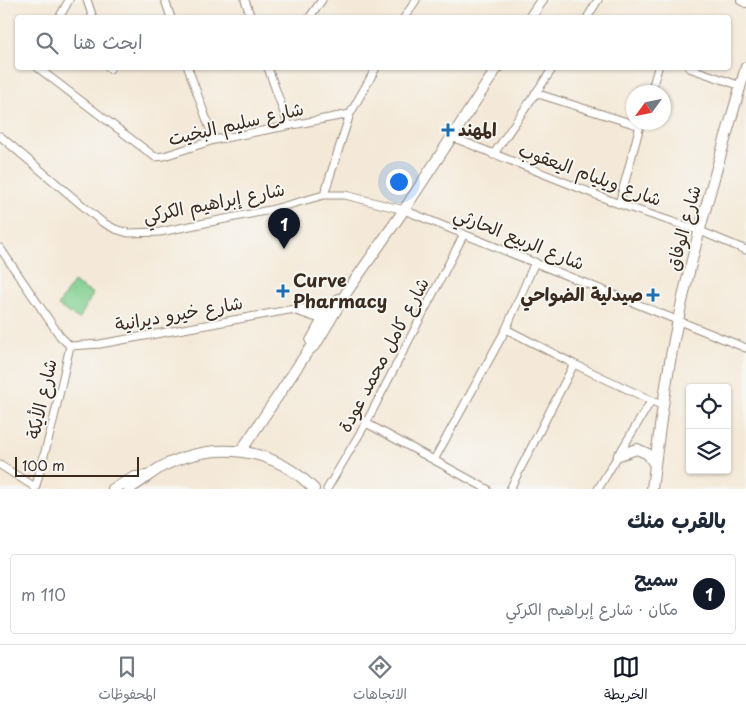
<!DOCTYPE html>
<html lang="ar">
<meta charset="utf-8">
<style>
body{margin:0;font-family:"Playpen Sans","Playpen Sans Arabic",sans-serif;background:#f2f2f3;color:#1f2937;direction:rtl}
.controls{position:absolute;right:15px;bottom:15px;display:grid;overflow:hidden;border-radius:5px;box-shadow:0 1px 4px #0004}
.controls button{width:45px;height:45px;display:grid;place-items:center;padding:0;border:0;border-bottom:1px solid #e0e1e3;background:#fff;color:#1f2937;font:25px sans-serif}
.compass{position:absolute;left:626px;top:85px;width:45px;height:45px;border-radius:50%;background:#fff;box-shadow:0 1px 4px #0004;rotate:237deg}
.scale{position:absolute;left:15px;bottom:12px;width:124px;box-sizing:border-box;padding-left:5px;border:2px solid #3b2a1e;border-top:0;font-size:14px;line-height:18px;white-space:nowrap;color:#3b2a1e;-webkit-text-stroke:4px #f6f6f2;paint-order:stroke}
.you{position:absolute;left:398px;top:181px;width:18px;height:18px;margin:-12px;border:4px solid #fff;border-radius:50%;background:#1a73e8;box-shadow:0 0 0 8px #1a73e833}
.badge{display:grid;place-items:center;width:32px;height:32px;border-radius:50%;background:#111827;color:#fff;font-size:16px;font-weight:700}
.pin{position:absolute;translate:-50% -41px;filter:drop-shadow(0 1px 2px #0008)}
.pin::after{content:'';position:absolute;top:26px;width:18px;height:15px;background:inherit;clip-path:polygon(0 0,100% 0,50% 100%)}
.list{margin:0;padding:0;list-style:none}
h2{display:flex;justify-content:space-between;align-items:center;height:65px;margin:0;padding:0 20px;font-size:21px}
h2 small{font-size:16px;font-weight:400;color:#747a83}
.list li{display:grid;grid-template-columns:32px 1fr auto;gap:15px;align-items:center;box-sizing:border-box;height:80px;margin:0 10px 10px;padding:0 10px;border:1px solid #e0e1e3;border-radius:5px}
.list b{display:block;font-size:19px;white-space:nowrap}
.list p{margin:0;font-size:16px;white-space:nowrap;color:#747a83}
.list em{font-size:16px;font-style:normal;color:#747a83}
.icon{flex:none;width:28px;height:28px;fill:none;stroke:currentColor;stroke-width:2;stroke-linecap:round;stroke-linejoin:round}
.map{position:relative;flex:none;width:746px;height:489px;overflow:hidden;direction:ltr}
.search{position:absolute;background:#fff;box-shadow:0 1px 4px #0004;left:15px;right:15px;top:15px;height:55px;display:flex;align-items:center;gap:12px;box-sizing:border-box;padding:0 18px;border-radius:5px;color:#747a83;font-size:19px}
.sheet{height:155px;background:#fff}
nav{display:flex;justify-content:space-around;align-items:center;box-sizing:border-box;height:70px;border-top:1px solid #e0e1e3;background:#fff;font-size:14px;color:#747a83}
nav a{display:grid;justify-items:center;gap:2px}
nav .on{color:#111827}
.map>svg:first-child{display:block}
</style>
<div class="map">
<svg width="746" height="489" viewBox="0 0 746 489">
<rect width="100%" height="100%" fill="#f6f6f2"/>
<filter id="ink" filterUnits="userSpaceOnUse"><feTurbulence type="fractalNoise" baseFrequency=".02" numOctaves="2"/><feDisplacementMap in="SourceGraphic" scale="10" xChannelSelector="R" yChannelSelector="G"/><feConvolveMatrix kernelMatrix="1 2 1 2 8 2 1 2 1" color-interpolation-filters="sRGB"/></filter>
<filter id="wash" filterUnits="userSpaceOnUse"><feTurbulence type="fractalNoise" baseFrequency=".0096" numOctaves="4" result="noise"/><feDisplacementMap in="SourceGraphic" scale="20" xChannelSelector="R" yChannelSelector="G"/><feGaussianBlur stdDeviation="1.12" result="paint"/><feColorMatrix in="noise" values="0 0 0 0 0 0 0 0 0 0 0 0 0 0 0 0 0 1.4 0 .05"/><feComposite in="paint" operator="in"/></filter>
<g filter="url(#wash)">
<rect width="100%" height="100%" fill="#f4e9d8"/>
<path fill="#80cf8f" stroke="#5e7c56" d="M73 282 93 294 79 319 58 306Z"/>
</g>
<g filter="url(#ink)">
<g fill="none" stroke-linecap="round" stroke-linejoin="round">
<g stroke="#988a7b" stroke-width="9">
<path id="street" d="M87 0 93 18
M165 0 171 18
M245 0 251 18
M59 18 69 0
M309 18 322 0
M404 18 416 0
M587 18 598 0
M38 68 155 157 164 156 214 140 350 114
M109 68 110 69
M188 68 214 140
M268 68 288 124
M689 68 741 86
M651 92 658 68
M535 93 640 126
M0 136 102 222 115 229 128 233 160 232 270 210 324 195H345L404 210 746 348
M452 137 619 204 700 231 746 250
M493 155 553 68
M324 195 350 114 376 68
M619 204 641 122
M0 248 60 336 70 346
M293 310 326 321
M506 329 574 364 663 406
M70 346 100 344 300 308 330 314
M366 423 487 489
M434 460 506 329 535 262
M0 465 35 487
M35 489 53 422 70 346
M327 489 366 423 464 234
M510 489 574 364
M598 489 651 401"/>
</g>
<g stroke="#988a7b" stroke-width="12">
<path id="secondary" d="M742 0 746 2
M530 18 542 0
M311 341 327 312 339 299
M241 451 308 351 316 344 348 290 404 210 497 68
M619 455 637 449 648 454 655 465
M113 489 135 477 146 476
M129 489C141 482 150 474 161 467 214 440 272 446 314 489
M652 489C659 433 666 376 678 320 696 235 722 151 746 67"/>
</g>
<use href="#street" stroke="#fff" stroke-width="7"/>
<use href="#secondary" stroke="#fff" stroke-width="10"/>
</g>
</g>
<g fill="#1f6fb2" stroke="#f6f6f2" stroke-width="2">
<path d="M445.5 122.5h5v5h5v5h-5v5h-5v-5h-5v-5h5z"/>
<path d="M280.5 283.5h5v5h5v5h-5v5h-5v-5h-5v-5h5z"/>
<path d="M650.5 287.5h5v5h5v5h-5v5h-5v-5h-5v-5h5z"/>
</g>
<g text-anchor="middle" stroke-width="4" stroke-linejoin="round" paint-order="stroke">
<g font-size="18" fill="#3b2a1e" stroke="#f6f6f2">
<text transform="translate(236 124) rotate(-13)" y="6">شارع سليم البخيت</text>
<text transform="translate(590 175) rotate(20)" y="6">شارع ويليام اليعقوب</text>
<text transform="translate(214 203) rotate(-11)" y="6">شارع إبراهيم الكركي</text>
<text transform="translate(684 228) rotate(-75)" y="6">شارع الوفاق</text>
<text transform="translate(519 239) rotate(22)" y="6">شارع الربيع الحارثي</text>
<text transform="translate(179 314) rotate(-10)" y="6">شارع خيرو ديرانية</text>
<text transform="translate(384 355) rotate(-62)" y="6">شارع كامل محمد عودة</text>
<text transform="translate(42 399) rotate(-77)" y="6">شارع الأيكة</text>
</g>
<g font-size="18" font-weight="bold" fill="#3b2a1e" stroke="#f6f6f2" text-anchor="start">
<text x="458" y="136">المهند</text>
<text x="293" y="287">Curve<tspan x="293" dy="21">Pharmacy</tspan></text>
<text x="643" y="301" text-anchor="end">صيدلية الضواحي</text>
</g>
</g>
</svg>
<div class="controls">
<button><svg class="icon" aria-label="locate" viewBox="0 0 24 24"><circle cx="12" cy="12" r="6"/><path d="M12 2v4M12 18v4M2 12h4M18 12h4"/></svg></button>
<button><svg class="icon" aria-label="layers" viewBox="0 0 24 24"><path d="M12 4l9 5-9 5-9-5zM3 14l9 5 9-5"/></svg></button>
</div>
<svg class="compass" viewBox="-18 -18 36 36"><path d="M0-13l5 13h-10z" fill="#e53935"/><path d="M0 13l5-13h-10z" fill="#747a83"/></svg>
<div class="scale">100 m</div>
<div class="you"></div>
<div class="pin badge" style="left:284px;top:249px">1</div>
<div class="search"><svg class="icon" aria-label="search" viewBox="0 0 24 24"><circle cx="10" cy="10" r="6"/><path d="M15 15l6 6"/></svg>ابحث هنا</div>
</div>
<section class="sheet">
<h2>بالقرب منك<small></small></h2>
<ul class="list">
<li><span class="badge">1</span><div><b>سميح</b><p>مكان · شارع إبراهيم الكركي</p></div><em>110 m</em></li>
</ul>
</section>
<nav>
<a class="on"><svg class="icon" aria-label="map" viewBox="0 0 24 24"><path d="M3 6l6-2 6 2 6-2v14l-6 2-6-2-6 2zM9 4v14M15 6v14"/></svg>الخريطة</a>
<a><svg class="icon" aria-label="directions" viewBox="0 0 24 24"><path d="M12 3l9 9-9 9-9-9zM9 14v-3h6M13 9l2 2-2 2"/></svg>الاتجاهات</a>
<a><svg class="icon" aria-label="saved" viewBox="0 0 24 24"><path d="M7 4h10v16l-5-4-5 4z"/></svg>المحفوظات</a>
</nav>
